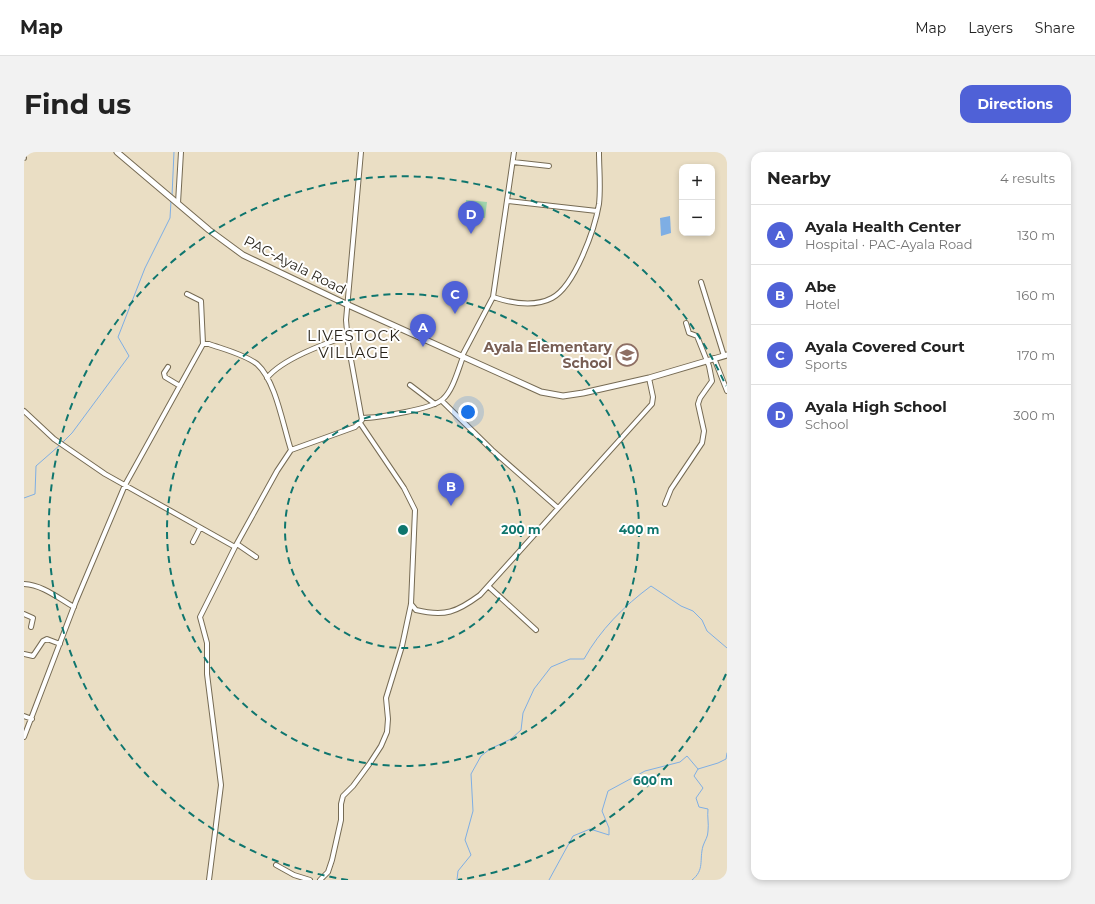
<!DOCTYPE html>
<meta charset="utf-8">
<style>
body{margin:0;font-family:Montserrat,sans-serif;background:#f2f2f2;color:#222}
.controls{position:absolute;right:12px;top:12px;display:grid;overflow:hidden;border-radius:8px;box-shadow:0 2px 6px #0003}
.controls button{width:36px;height:36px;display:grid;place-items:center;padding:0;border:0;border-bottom:1px solid #e0e0e0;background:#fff;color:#222;font:20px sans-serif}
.you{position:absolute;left:444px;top:260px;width:14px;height:14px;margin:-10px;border:3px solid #fff;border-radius:50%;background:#1a73e8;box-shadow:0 0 0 6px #1a73e833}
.badge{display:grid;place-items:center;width:26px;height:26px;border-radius:50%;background:#4f61d7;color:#fff;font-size:13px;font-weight:700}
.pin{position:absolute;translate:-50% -33px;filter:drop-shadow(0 1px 2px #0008)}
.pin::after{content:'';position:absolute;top:21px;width:14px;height:12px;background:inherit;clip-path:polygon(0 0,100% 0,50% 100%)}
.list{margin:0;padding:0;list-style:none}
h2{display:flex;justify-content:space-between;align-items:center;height:52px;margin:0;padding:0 16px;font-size:17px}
h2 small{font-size:13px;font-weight:400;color:#767676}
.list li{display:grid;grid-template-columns:26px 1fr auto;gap:12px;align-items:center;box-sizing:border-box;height:60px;padding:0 16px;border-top:1px solid #e0e0e0}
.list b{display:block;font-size:15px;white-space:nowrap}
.list p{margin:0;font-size:13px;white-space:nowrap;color:#767676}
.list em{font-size:13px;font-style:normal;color:#767676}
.map{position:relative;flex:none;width:703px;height:728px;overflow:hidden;border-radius:12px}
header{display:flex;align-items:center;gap:24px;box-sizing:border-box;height:56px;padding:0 20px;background:#fff;border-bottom:1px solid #e0e0e0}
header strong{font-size:19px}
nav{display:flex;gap:22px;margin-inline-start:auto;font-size:14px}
.intro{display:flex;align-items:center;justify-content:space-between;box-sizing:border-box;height:96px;padding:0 24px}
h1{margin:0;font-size:28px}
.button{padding:10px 18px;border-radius:12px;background:#4f61d7;color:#fff;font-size:14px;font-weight:700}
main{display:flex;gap:24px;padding:0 24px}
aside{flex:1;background:#fff;border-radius:12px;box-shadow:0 2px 6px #0003}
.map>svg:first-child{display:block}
</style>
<header>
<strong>Map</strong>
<nav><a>Map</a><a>Layers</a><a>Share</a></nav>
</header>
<div class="intro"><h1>Find us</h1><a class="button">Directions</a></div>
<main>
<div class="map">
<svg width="703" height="728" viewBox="0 0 703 728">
<rect width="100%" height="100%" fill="#eadec4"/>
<path fill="#a0d5ae" d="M442 48 463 50 461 66 441 63Z"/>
<path fill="#7eaee4" d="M646 64 647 81 637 84 636 66Z"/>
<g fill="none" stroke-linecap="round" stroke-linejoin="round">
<path stroke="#7eaee4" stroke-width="1" d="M148 44 150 0
M38 291 48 281 105 204 94 185 121 116 146 66 147 49
M0 346 11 342 12 314 36 293
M433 728 434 719 447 703 441 688 449 659 447 622 457 604 466 597 487 587 497 578 499 561 510 537 527 515 546 507H560C576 478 600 454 627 434L657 454 669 459 678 468 683 479 703 496
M525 728 549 684 566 677 585 683V676L578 659 584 639 621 619 656 610 663 604 674 617
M668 728C681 718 675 708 679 694 681 688 684 685 684 679 685 671 683 665 684 657L675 655 672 646 679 636 670 624 674 617 694 611 702 607 703 601"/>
<g stroke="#766b54" stroke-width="6">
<path id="minor" d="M0 6V0
M489 10 525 14
M484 49 573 59
M154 51 157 0
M677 130 700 204
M163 142 177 149 179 192
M469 145C487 151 511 155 528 146 551 134 571 76 575 52 577 35 575 17 575 0
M438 204 469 145 490 0
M690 206 703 239
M144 215 140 221 141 225 156 234
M243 226C258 207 300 192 323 184
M386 233 411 252
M418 249 468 298 534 356
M0 259 30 287 81 322 211 395 253 319 267 298 331 275 338 268 324 191 322 168 337 0
M338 266C353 266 409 257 419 247 429 238 434 218 439 205
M641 352 647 337 678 291 680 279 674 252 676 246 688 229 685 214 673 184 665 181 662 171
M169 390 176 376
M213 392 232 405
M0 432C19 433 34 446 50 455
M464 434 512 478
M387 452 392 458C421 465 433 460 456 443L628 252 629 245 625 226
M0 462 9 466 7 475
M0 502 9 504 19 489 23 487 36 492
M0 564 8 567
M0 585 52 449 101 333 179 192H185C199 197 220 202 233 212 252 229 259 274 267 298
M252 713 270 723 286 728
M185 728 197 633 183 522V491L176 465 211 395
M296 728 304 720 308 708 317 668V652L319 644 329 634 346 611 357 594 363 580 364 567 362 546 378 494 387 452 391 358 380 336 336 271"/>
</g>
<g stroke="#766b54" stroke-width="7">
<path id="tertiary" d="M93 0 185 78 219 103 322 152 517 240 539 244 559 241 625 226 703 203"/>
</g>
<use href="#minor" stroke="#fff" stroke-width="4"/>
<use href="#tertiary" stroke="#fff" stroke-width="5"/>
</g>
<g fill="none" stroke="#0f766e" stroke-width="2" stroke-dasharray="7 5">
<circle cx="379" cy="378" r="118"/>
<circle cx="379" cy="378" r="236"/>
<path d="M702 522A354 354 0 0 1 434 728M324 728A354 354 0 1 1 702 234"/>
</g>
<defs>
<g id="school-ring" transform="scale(1.15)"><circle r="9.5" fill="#fff" stroke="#8d6e63" stroke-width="1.5"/><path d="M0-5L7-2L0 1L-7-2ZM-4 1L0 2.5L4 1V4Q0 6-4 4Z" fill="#8d6e63"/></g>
</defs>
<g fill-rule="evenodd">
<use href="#school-ring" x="603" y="203"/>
</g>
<g text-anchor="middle" stroke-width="4" stroke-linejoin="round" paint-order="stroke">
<g font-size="14" fill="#29241b" stroke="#fff">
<text transform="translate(271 113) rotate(27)" y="5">PAC-Ayala Road</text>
</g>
<g font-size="14" font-weight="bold" fill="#785e54" stroke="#fff" text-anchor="end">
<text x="588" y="200">Ayala Elementary<tspan x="588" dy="16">School</tspan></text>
</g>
<g font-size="15" letter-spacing="1" fill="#29241b" stroke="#fff">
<text x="330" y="189">LIVESTOCK<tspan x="330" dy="17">VILLAGE</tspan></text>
</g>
</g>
<circle cx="379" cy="378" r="6" fill="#0f766e" stroke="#fff" stroke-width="2"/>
<g font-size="12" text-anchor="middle" font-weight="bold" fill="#0f766e" stroke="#fff" stroke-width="4" stroke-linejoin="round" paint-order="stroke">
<text x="497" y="382">200 m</text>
<text x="615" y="382">400 m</text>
<text x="629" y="633">600 m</text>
</g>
</svg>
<div class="controls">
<button>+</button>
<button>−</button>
</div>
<div class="you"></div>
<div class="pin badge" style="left:399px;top:195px">A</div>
<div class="pin badge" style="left:427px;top:354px">B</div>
<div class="pin badge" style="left:431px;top:162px">C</div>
<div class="pin badge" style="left:447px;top:82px">D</div>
</div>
<aside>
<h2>Nearby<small>4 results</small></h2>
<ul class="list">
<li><span class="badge">A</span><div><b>Ayala Health Center</b><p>Hospital · PAC-Ayala Road</p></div><em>130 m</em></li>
<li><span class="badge">B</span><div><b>Abe</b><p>Hotel</p></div><em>160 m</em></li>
<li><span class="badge">C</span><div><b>Ayala Covered Court</b><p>Sports</p></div><em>170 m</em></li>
<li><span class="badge">D</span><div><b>Ayala High School</b><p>School</p></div><em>300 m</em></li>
</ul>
</aside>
</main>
